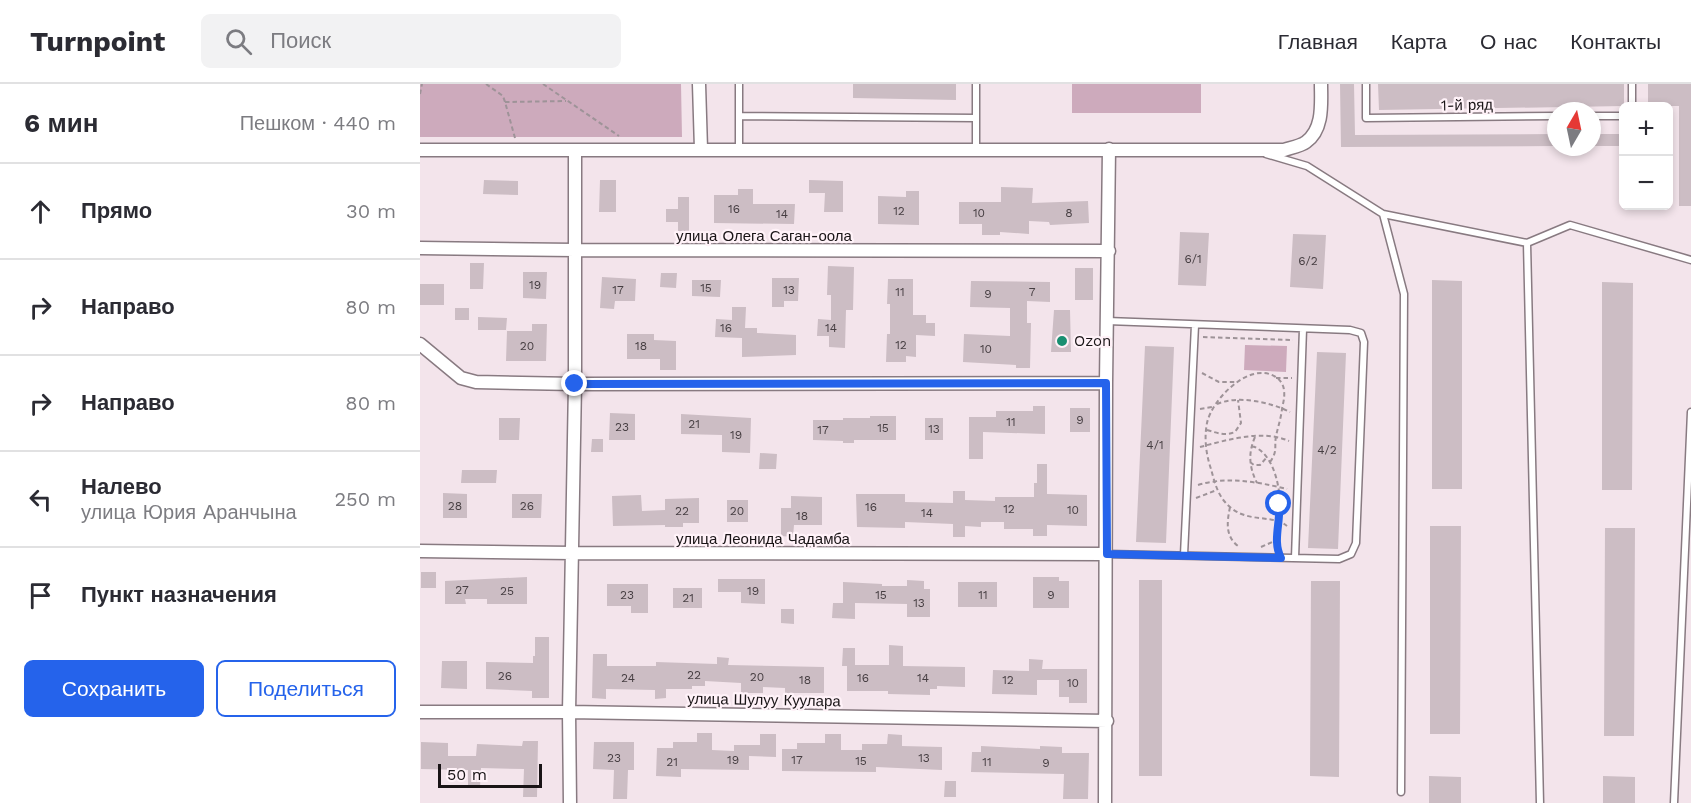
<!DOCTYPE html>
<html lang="ru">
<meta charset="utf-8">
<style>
body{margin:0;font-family:"Work Sans",sans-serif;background:#f2f2f3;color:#2b2b33}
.controls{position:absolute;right:18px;top:18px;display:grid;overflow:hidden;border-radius:9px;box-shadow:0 3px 9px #0003}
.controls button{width:54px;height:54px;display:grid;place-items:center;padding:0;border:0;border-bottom:2px solid #e1e1e2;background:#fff;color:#2b2b33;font:30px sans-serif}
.compass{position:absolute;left:1127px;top:18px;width:54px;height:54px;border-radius:50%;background:#fff;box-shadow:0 3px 9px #0003;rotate:9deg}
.scale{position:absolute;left:18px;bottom:15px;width:104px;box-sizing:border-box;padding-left:6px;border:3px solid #191416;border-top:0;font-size:16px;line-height:21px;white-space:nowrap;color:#191416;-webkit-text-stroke:4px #fff2f8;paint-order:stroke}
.stop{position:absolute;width:18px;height:18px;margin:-14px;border:4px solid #2563eb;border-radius:50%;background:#fff}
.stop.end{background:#2563eb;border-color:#fff;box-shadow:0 2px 6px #0008}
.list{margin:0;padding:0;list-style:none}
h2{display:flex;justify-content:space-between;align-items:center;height:78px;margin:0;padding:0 24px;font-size:26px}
h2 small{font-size:20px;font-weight:400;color:#7c7c81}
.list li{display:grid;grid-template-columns:39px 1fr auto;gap:18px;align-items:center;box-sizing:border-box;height:96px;padding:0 24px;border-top:2px solid #e1e1e2}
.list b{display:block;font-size:22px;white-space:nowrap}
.list p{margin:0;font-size:20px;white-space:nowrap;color:#7c7c81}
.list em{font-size:20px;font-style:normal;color:#7c7c81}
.actions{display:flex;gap:12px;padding:18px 24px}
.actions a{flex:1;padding:14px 0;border:2px solid #2563eb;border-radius:9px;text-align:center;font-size:21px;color:#2563eb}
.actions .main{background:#2563eb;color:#fff}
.icon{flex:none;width:33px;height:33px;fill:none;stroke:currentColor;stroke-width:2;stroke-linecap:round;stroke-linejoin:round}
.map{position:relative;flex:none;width:1271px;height:719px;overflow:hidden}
header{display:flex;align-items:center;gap:36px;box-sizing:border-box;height:84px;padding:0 30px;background:#fff;border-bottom:2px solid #e1e1e2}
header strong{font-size:28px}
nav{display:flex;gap:33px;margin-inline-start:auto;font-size:21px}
.search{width:420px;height:54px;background:#f2f2f3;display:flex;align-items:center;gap:15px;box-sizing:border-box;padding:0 21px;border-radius:9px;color:#7c7c81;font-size:22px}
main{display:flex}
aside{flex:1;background:#fff}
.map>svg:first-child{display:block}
</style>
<header>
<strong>Turnpoint</strong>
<div class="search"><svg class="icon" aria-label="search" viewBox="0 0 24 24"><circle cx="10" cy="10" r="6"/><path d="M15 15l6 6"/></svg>Поиск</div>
<nav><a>Главная</a><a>Карта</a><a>О нас</a><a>Контакты</a></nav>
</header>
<main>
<aside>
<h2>6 мин<small>Пешком · 440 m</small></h2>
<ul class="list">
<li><svg class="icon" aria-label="ahead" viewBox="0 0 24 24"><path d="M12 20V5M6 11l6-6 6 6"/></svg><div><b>Прямо</b></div><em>30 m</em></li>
<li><svg class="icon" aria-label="right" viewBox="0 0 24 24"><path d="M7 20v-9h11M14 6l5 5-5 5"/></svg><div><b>Направо</b></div><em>80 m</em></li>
<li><svg class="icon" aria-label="right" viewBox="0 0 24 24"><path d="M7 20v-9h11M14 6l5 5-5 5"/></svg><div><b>Направо</b></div><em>80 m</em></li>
<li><svg class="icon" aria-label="left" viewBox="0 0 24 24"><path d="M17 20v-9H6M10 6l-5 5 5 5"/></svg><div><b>Налево</b><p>улица Юрия Аранчына</p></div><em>250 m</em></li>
<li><svg class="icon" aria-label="arrive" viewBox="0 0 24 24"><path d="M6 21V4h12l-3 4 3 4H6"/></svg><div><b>Пункт назначения</b></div></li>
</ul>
<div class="actions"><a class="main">Сохранить</a><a>Поделиться</a></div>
</aside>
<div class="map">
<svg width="1271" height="719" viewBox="0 0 1271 719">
<rect width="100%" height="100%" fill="#f3e4eb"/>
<path fill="#cdaabc" d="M0 0H261L262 53H0Z
M652 0H781V29H652Z
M825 261 867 262 866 288 824 286Z"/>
<path fill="#ccbdc4" d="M433 0H536V16L433 14Z
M920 0H934L935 51 1136 50V62L921 63Z
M958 0H1204V22L959 26Z
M1228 0H1271V122H1259V22H1228Z
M1172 50H1203V62H1172Z
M64 96 98 97V111L63 110Z
M180 96H196V128H179Z
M389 96 423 97V128H404L405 109H389Z
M581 103 613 104 612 119 668 117 669 139 630 141 629 138 609 137V150L580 148V151H562V140H539V118H581Z
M318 105H333V120H375L374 140 294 139V111H318Z
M486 107H499V141L458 140V112L486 113Z
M258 113H269V147H258V138H246V125H258Z
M760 148 789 149 786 202 758 201Z
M873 150 906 151 903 205 870 203Z
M50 179H64L63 205H50Z
M408 182 434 183 433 226H426L425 264 409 263V252H397L398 235 411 236V211H407Z
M655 184H673V216H655Z
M103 188H127L126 215 103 214Z
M241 189H257L256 204 240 203Z
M182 193 216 195 215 217H195L194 225 180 224Z
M352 194H379L378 217H364V223H352Z
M468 195H493V231H506V239H515V252L496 251V273L486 272V278H466L467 250H470V220H467Z
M272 196H301L300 213 272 212Z
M1012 196 1042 197V405H1012Z
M551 197 630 198V218L607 217V239H611L610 284H596V281L543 278 544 250 590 252V224L550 223Z
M1182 198 1213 199 1212 406H1182Z
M0 200H24V221H0Z
M312 223H326L325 244H337V249L376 251V271L322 273V254L295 253 296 235 312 236Z
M35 224H49V236H35Z
M634 226H650L651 268H631Z
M58 233 87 234 86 246H58Z
M112 240H127L126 277H86L87 247H112Z
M207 250H234V256L256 257V286H240V275H207Z
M725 262 754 263 746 459 716 458Z
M897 268 926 269 918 465 888 464Z
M613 322H625V350L563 348V375H549V333H576V327H613Z
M650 324H670V348H650Z
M190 329 215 330V356H189Z
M261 330 331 334 330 369 302 368V351L261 350Z
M450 332H476V356H434V359H423V357L393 356V336H423V334H450Z
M79 334H100L99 356H79Z
M505 334H523V356H505Z
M172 355H183V368H171Z
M340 369 357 370 356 385H339Z
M617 380H627V410L667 411V442L627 441V452H613V445H584V438H561V443L545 442V453H533V440L485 438V444L437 443 436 410H485V418L533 419V407H545V416L575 417V413H614V399H617Z
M42 386H77L76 399H41Z
M23 409 47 410V434H23Z
M92 410H122L121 434H92Z
M221 411 222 427 245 426V415L279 414V439H263V443H245V441L193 442 192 412Z
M371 412 402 413V441H374L373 453 361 452V424H371Z
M307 416H328V438H307Z
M1010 442H1041L1040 650H1010Z
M1185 444H1215L1214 652H1184Z
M1 488H16V504H1Z
M107 493V520H67V515H45L46 520H25V497Z
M613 493H639V497H649V524H613Z
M298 495H345V520L321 519V508H298Z
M487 496 504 497V505H510V533H487V520L435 519V535L412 534 413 519H423V498L462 500V502H487Z
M719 496H742V692H719Z
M891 497H920L919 693 890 692Z
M538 498H577V523H538Z
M187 500H228V529H211V522H187Z
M253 504H282V524H253Z
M361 525H374V540L361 539Z
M115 553H129V614H112V607L66 605V578L113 579V572H115Z
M469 561 483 562V582L545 583V603L517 602V605H510V611L468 610V607H427V582H422L423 564H435V581H469Z
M173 570H187V582H236V578L297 580V573L309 574 308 581 404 583V609H365V604L343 603V609H321V599L285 597V602H272V605H246V614L235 615V606L186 605V615L172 614Z
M609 575 623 576 622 585H667V619H649V613H639V596H617V611L572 610 573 586 609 587Z
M22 577H47V605L21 604Z
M277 649H292V666L314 667V661H340V650H356V673L329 672V686L261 685V693L236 692 237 664H253V658H277Z
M405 650H421V666H442V660H467L468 650 482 651V662L522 663V686L456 683V688L362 687V665H377V659H405Z
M103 657H118L117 713H103L104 685 61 684 60 703 48 702V686L1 685V658L28 659V672H56L57 660 102 662Z
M174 658H214V686H208L207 715H193L194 686 173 685Z
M561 662 620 665V662L642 663V669H669L668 715H643L644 690 551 688 552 668H561Z
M1009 692 1041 693V719H1009Z
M1183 692 1215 693V719H1183Z
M525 697H536V713H524Z"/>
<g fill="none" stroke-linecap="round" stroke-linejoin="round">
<g stroke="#887a81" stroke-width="9">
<path id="service" d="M556 0V65
M946 0V34L1136 32
M1212 22V0
M319 32 556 34
M1172 32H1204
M319 65V0
M846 70 887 82 963 130 984 210 981 708
M963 130 1107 159 1120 719
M1107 159 1150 141 1271 176
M687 237 930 246 941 249 944 258 936 459 931 470 919 475 687 470
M764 471 775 241
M875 474 883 245
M1254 719 1271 328"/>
</g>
<g stroke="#887a81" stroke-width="15">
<path id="minor" d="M279 0 281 65
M0 66H864C870 64 881 62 886 58 904 45 901 19 901 0
M0 164 155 166 689 167
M0 260 41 294 56 298 155 300 686 299
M0 467 153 469 687 470
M0 628H149L687 637
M150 719 149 628 155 300V67
M685 719 686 299 689 65"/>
</g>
<path stroke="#9e9398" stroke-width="2" stroke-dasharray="4.5 3" stroke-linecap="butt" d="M66 0 83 12 85 18 95 54
M123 0 199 52
M0 10 2 0
M85 18 146 17
M783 253 873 256
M782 289 799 298H819
M856 294H872
M797 320C818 311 850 318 870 328
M780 325 792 323
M787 346C797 349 805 352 815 348L821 339 818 316
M835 353C828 369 829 383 837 399
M832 362C857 370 862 413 860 437 859 446 856 455 857 465
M780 363C807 356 842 345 869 357
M830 378 834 381H840L847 373
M850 378C858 367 854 363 856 352 858 343 861 334 862 325 863 319 865 313 864 307 864 301 860 295 854 292 829 278 792 315 787 339 784 354 786 370 791 385 794 396 797 409 805 418 824 441 851 429 867 442
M778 401C807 392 838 398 867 405
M776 414 797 406
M810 423C807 438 805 452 818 462
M841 463 857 456"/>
<use href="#service" stroke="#fff" stroke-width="6"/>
<use href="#minor" stroke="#fff" stroke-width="12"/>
</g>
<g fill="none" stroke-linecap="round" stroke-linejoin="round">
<path stroke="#2563eb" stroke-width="8" d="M155 300 686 299 687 470 861 474C852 457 861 438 859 420"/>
</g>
<circle fill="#198f71" stroke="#fff2f8" stroke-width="2" cx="642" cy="257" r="6"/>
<g text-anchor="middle" stroke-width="4.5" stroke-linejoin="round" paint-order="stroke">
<g font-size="12" fill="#463e42">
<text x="314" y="129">16</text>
<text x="479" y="131">12</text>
<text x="559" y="133">10</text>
<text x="649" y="133">8</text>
<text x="362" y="134">14</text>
<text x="773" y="179">6/1</text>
<text x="888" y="181">6/2</text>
<text x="115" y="205">19</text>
<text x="286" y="208">15</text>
<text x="198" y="210">17</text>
<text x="369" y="210">13</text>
<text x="480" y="212">11</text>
<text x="612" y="212">7</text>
<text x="568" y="214">9</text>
<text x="306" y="248">16</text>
<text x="411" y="248">14</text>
<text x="481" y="265">12</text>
<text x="107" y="266">20</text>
<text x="221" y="266">18</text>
<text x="566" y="269">10</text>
<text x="660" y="340">9</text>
<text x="591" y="342">11</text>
<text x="274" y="344">21</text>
<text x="202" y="347">23</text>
<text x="463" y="348">15</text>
<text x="514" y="349">13</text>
<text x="403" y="350">17</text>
<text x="316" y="355">19</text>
<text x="735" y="365">4/1</text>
<text x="907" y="370">4/2</text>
<text x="35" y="426">28</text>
<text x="107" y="426">26</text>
<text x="451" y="427">16</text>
<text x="589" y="429">12</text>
<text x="653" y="430">10</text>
<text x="262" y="431">22</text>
<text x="317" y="431">20</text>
<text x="507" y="433">14</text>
<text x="382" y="436">18</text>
<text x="42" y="510">27</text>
<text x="87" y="511">25</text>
<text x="333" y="511">19</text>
<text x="207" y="515">23</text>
<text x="461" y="515">15</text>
<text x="563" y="515">11</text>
<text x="631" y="515">9</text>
<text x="268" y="518">21</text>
<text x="499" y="523">13</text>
<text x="274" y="595">22</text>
<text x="85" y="596">26</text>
<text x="337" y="597">20</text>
<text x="208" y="598">24</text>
<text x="443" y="598">16</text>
<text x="503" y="598">14</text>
<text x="385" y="600">18</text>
<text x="588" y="600">12</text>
<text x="653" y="603">10</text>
<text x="194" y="678">23</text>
<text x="504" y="678">13</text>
<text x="313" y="680">19</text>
<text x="377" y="680">17</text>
<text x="441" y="681">15</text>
<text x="252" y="682">21</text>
<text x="567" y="682">11</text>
<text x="626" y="683">9</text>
</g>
<g font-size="15" fill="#191416" stroke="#fff2f8">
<text transform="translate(1047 21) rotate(-1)" y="5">1-й ряд</text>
<text x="344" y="157">улица Олега Саган-оола</text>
<text x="343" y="460">улица Леонида Чадамба</text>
<text transform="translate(344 616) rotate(1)" y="5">улица Шулуу Куулара</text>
</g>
<g font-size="15" fill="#191416" stroke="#fff2f8" text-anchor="start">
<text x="654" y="262">Ozon</text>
</g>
</g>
</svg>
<div class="controls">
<button>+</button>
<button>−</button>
</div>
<svg class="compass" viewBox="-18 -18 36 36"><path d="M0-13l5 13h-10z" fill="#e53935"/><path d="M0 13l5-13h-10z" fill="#7c7c81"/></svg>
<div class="scale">50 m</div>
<div class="stop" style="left:859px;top:420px"></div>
<div class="stop end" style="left:155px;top:300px"></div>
</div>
</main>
